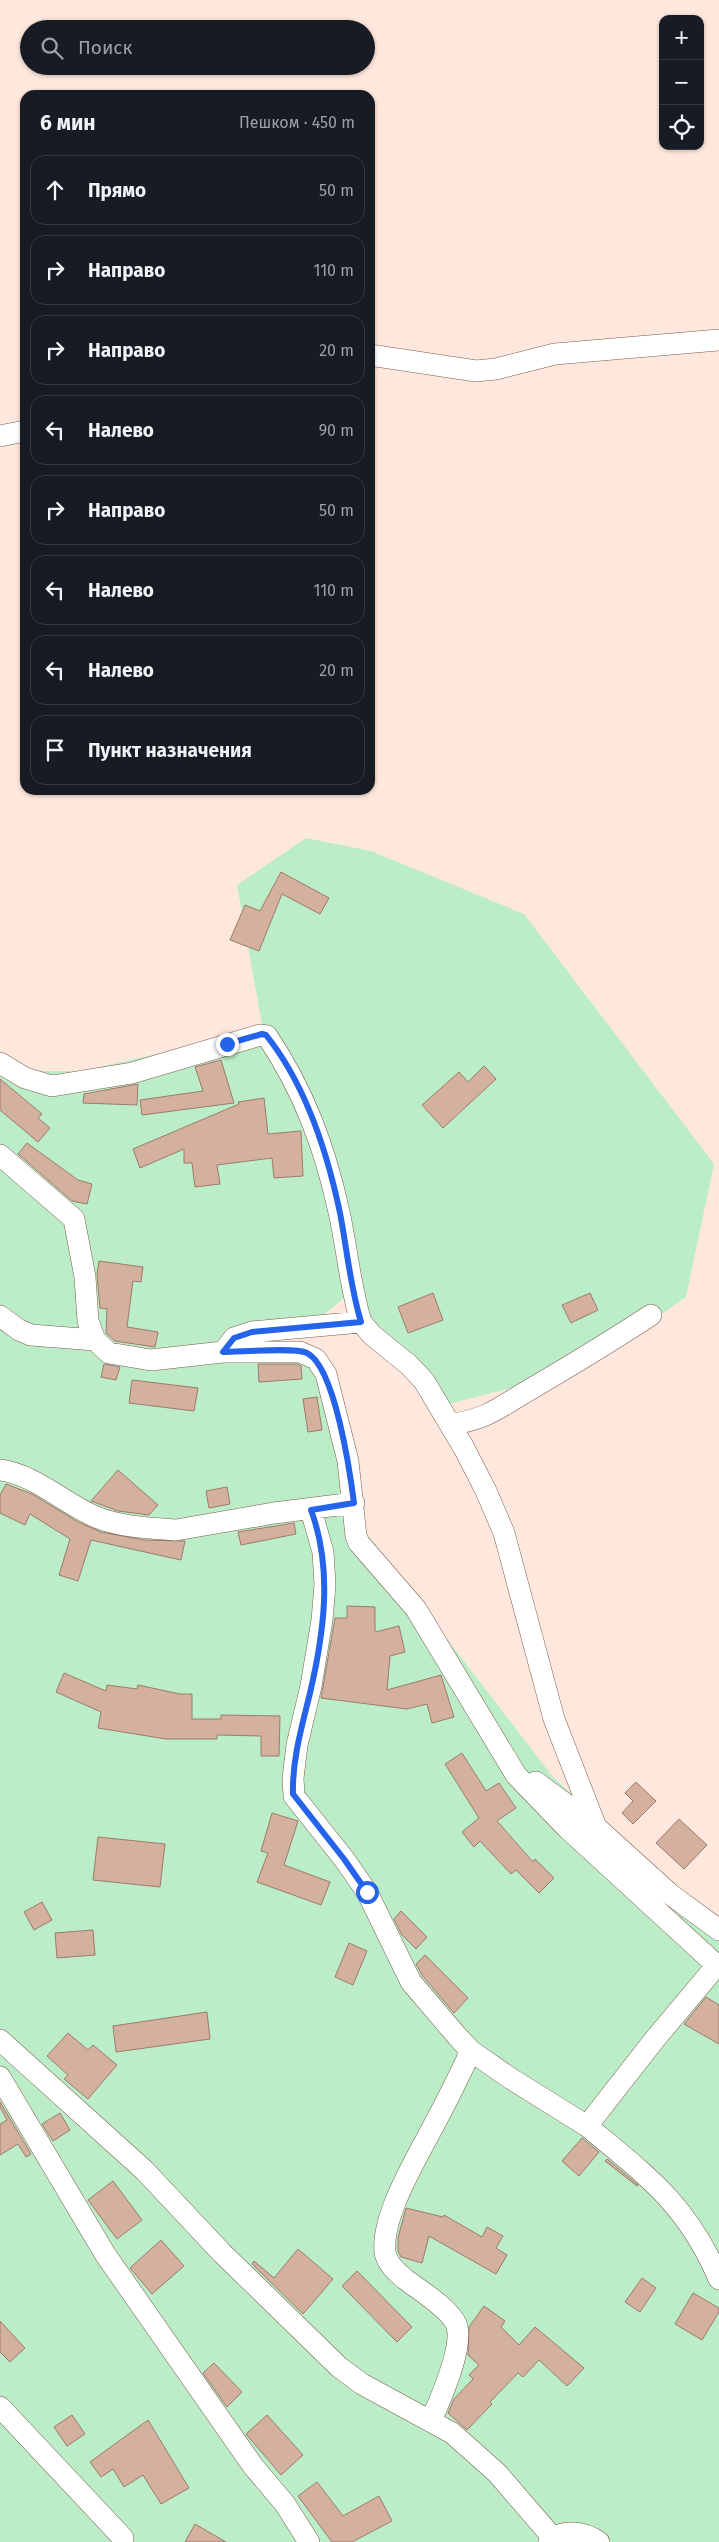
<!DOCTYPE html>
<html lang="ru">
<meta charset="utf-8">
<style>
body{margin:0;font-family:"Fira Sans",sans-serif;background:#242831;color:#f1f3f6}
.controls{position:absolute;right:15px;top:15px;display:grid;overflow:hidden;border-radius:10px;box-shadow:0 1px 4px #0004}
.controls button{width:45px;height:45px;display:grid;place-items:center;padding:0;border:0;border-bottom:1px solid #363941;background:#171b24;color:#f1f3f6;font:25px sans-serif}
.stop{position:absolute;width:15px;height:15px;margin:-11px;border:4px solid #2563eb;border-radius:50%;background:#fff}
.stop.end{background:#2563eb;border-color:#fff;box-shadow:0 1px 5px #0008}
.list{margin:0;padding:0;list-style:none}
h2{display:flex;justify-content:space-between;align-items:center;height:65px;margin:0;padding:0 20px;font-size:21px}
h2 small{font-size:16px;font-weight:400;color:#9ea1a6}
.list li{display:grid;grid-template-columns:32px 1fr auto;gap:15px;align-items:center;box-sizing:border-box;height:70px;margin:0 10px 10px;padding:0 10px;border:1px solid #363941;border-radius:15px}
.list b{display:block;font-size:19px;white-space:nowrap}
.list em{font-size:16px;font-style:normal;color:#9ea1a6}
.icon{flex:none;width:28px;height:28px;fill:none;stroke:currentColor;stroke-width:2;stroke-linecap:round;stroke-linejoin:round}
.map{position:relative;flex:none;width:719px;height:2542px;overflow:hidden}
.search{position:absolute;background:#171b24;box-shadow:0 1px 4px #0004;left:20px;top:20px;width:355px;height:55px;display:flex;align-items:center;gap:12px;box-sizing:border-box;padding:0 18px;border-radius:28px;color:#9ea1a6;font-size:19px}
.panel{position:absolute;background:#171b24;box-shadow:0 1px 4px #0004;left:20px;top:90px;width:355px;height:705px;border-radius:15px}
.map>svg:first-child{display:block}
</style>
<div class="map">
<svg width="719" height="2542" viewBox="0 0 719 2542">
<rect width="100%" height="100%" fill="#fee7dc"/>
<path fill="#bbedc8" d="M306 838 371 851 524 914 714 1164 686 1297 581 1370 434 1408 414 1374 362 1330 344 1298 322 1316 234 1339 310 1356 359 1524 552 1776 710 1922 719 1925V2542H0V1071H82L187 1047 264 1036 237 885Z"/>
<path fill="#d4b09f" stroke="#9c7b6a" d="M281 872 329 898 320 914 282 894 259 951 230 940 245 905 260 911Z
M221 1060 234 1103 142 1115 140 1100 203 1091 195 1067Z
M484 1066 496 1079 443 1128 422 1105 459 1072 468 1082Z
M0 1079 42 1114 38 1118 50 1128 38 1142 0 1110Z
M138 1084 137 1105 83 1103 84 1094Z
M264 1098 268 1134 301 1131 303 1176 274 1178 272 1158 217 1165 220 1184 195 1187 192 1163H184V1149L140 1168 133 1149 239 1104 238 1102Z
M27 1143 78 1180 92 1184 87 1204 72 1201 18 1154Z
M99 1261 143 1267 141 1282 133 1281 127 1327 158 1332 155 1347 115 1341 106 1333 107 1309 100 1308 97 1274Z
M433 1293 443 1320 408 1333 398 1307Z
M590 1293 598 1310 571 1323 562 1305Z
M104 1364 120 1367 116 1380 101 1377Z
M258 1364H297L301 1366 302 1379 259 1382Z
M132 1380 198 1388 194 1411 129 1403Z
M317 1397 322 1430 308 1432 303 1399Z
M118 1470 158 1505 149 1515 118 1511 91 1501Z
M6 1484 32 1494 78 1522 101 1532 144 1540 185 1541 181 1560 91 1540 78 1581 59 1575 70 1539 30 1514 25 1525 0 1513V1495Z
M227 1487 230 1504 209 1508 206 1491Z
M294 1523 296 1534 241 1545 238 1532Z
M347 1606 375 1607V1632L399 1626 405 1652 390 1656 387 1690 441 1675 454 1717 432 1723 427 1704 407 1709 321 1698 335 1618H347Z
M64 1673 106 1691 107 1685 137 1689 138 1685 180 1694H192V1719H221V1715L280 1716 279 1756H261V1736L217 1735V1739H166L98 1728 101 1712 56 1692Z
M462 1753 486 1791 499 1783 516 1808 497 1821 533 1862 535 1859 554 1878 539 1893 516 1870 511 1874 480 1841 474 1847 462 1832 479 1818 445 1764Z
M636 1782 656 1801 633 1824 622 1813 633 1801 625 1793Z
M272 1813 298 1821 284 1865 330 1882 321 1905 257 1882 268 1853 261 1851Z
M679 1819 707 1845 684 1869 656 1843Z
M98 1837 165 1844 160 1887 93 1880Z
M42 1902 52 1920 34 1930 24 1912Z
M401 1911 427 1937 416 1949 402 1935 394 1919Z
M93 1930 95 1955 57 1958 55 1933Z
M349 1943 367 1951 353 1985 335 1977Z
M425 1955 468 1998 454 2013 422 1975 416 1964Z
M706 1997 719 2005V2044L684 2024Z
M207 2012 210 2039 116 2052 113 2026Z
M68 2033 88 2050 93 2045 117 2065 88 2099 64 2079 68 2075 47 2056Z
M0 2102 31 2154 26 2157 18 2144 0 2155V2124L7 2120 0 2107Z
M60 2113 70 2130 53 2141 42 2124Z
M582 2138 599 2152 579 2176 562 2161Z
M607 2159 638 2185 637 2186 605 2161Z
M113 2181 142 2220 117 2239 88 2200Z
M406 2208 443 2217 444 2215 482 2237 487 2227 503 2236 496 2248 507 2255 496 2274 429 2236 422 2263 401 2257 398 2251V2238Z
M161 2240 184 2266 152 2294 130 2268Z
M298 2249 333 2279 303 2314 252 2264 254 2261 274 2278Z
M357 2271 412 2327 397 2342 342 2286Z
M642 2278 656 2288 640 2312 625 2302Z
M693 2293 719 2308V2312L702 2340 675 2324Z
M484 2306 505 2321 501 2327 519 2345 535 2327 584 2368 567 2386 539 2360 523 2377 518 2373 490 2402 492 2404 467 2430 448 2413 454 2399 473 2379 469 2375 479 2365 468 2355 469 2327Z
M0 2321 25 2348 10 2362 0 2352Z
M214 2363 242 2392 227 2407 203 2373Z
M72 2415 85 2434 67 2446 54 2427Z
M267 2415 303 2455 281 2475 246 2434Z
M148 2420 189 2488 161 2504 143 2475 124 2487 113 2469 101 2477 90 2462Z
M317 2482 343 2516 379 2496 392 2521 352 2542H332L298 2496Z
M195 2524 226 2542H185Z"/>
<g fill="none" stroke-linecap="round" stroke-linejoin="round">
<g stroke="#7b5c4c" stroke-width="22">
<path id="minor" d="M370 355 476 371 496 369 555 354 719 340
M0 436 25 431
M0 1063 25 1078 52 1086 132 1073 260 1035 267 1036C304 1091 325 1148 339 1212 347 1248 350 1286 361 1322L372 1335 409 1365 424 1381 464 1448 486 1491 504 1533 554 1719 596 1827 670 1894 719 1930
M0 1155 74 1219 85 1277 88 1321 95 1340 109 1353 151 1360 223 1352H300L316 1359 326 1374 348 1461 356 1536 359 1543 416 1609 516 1775 567 1828 712 1961 714 1965 712 1971 655 2039 587 2126C647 2176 687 2204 719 2279
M0 1316 19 1330 31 1335 95 1340
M223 1352 234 1338 252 1332 361 1322
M450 1424C487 1421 505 1403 536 1386 575 1363 613 1340 651 1315
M0 1470C36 1475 63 1503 96 1517 120 1527 150 1528 176 1530L274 1513 354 1503
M311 1510 323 1552 325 1585 322 1620 311 1686 297 1745 293 1778 294 1796 344 1859 367 1892 411 1982 457 2036 471 2051 510 2078 587 2126
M536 1782 594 1825
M0 2040 144 2170 222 2253 339 2367 362 2384 452 2433 497 2473 553 2538
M0 2077 105 2254 253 2466 285 2504 309 2542
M0 2407 123 2538
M431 2421C440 2400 465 2345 456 2324 449 2308 419 2290 405 2279 397 2273 386 2262 385 2252 381 2214 420 2153 437 2119 449 2097 460 2074 471 2051
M549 2542C562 2528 585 2532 599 2542"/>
</g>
<use href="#minor" stroke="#fff" stroke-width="21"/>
</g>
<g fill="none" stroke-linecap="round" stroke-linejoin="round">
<path stroke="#2563eb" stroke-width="6" d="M227 1044 262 1034 266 1035C306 1085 327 1151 340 1213 347 1249 350 1286 361 1322L252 1332 234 1338 223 1352C240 1352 295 1347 307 1353 335 1367 350 1472 354 1503L311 1510C333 1569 324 1633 310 1693 302 1726 292 1760 293 1794L344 1859 367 1892"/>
</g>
</svg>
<div class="controls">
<button>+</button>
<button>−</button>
<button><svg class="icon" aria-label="locate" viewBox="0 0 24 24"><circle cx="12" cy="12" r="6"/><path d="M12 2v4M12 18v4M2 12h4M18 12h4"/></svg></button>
</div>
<div class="stop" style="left:367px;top:1892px"></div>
<div class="stop end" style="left:227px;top:1044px"></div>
<div class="search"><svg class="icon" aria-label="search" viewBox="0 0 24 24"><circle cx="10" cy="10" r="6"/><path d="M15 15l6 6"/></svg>Поиск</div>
<section class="panel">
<h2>6 мин<small>Пешком · 450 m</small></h2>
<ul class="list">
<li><svg class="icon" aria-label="ahead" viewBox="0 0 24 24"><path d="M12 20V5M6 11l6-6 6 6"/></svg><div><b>Прямо</b></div><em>50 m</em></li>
<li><svg class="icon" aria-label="right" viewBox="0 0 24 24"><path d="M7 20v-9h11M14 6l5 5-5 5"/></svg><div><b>Направо</b></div><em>110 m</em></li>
<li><svg class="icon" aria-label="right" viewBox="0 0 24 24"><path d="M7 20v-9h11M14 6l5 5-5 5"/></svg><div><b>Направо</b></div><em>20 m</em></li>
<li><svg class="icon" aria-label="left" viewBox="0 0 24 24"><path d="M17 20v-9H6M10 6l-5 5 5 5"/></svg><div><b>Налево</b></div><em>90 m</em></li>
<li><svg class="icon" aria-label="right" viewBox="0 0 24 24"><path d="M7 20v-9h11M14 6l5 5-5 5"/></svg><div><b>Направо</b></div><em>50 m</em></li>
<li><svg class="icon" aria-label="left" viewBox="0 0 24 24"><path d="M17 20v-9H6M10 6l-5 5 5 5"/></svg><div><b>Налево</b></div><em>110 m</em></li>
<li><svg class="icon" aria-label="left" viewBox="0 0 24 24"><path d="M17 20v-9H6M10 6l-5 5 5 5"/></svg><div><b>Налево</b></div><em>20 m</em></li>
<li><svg class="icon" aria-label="arrive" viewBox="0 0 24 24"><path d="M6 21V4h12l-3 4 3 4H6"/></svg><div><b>Пункт назначения</b></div></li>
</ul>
</section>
</div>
